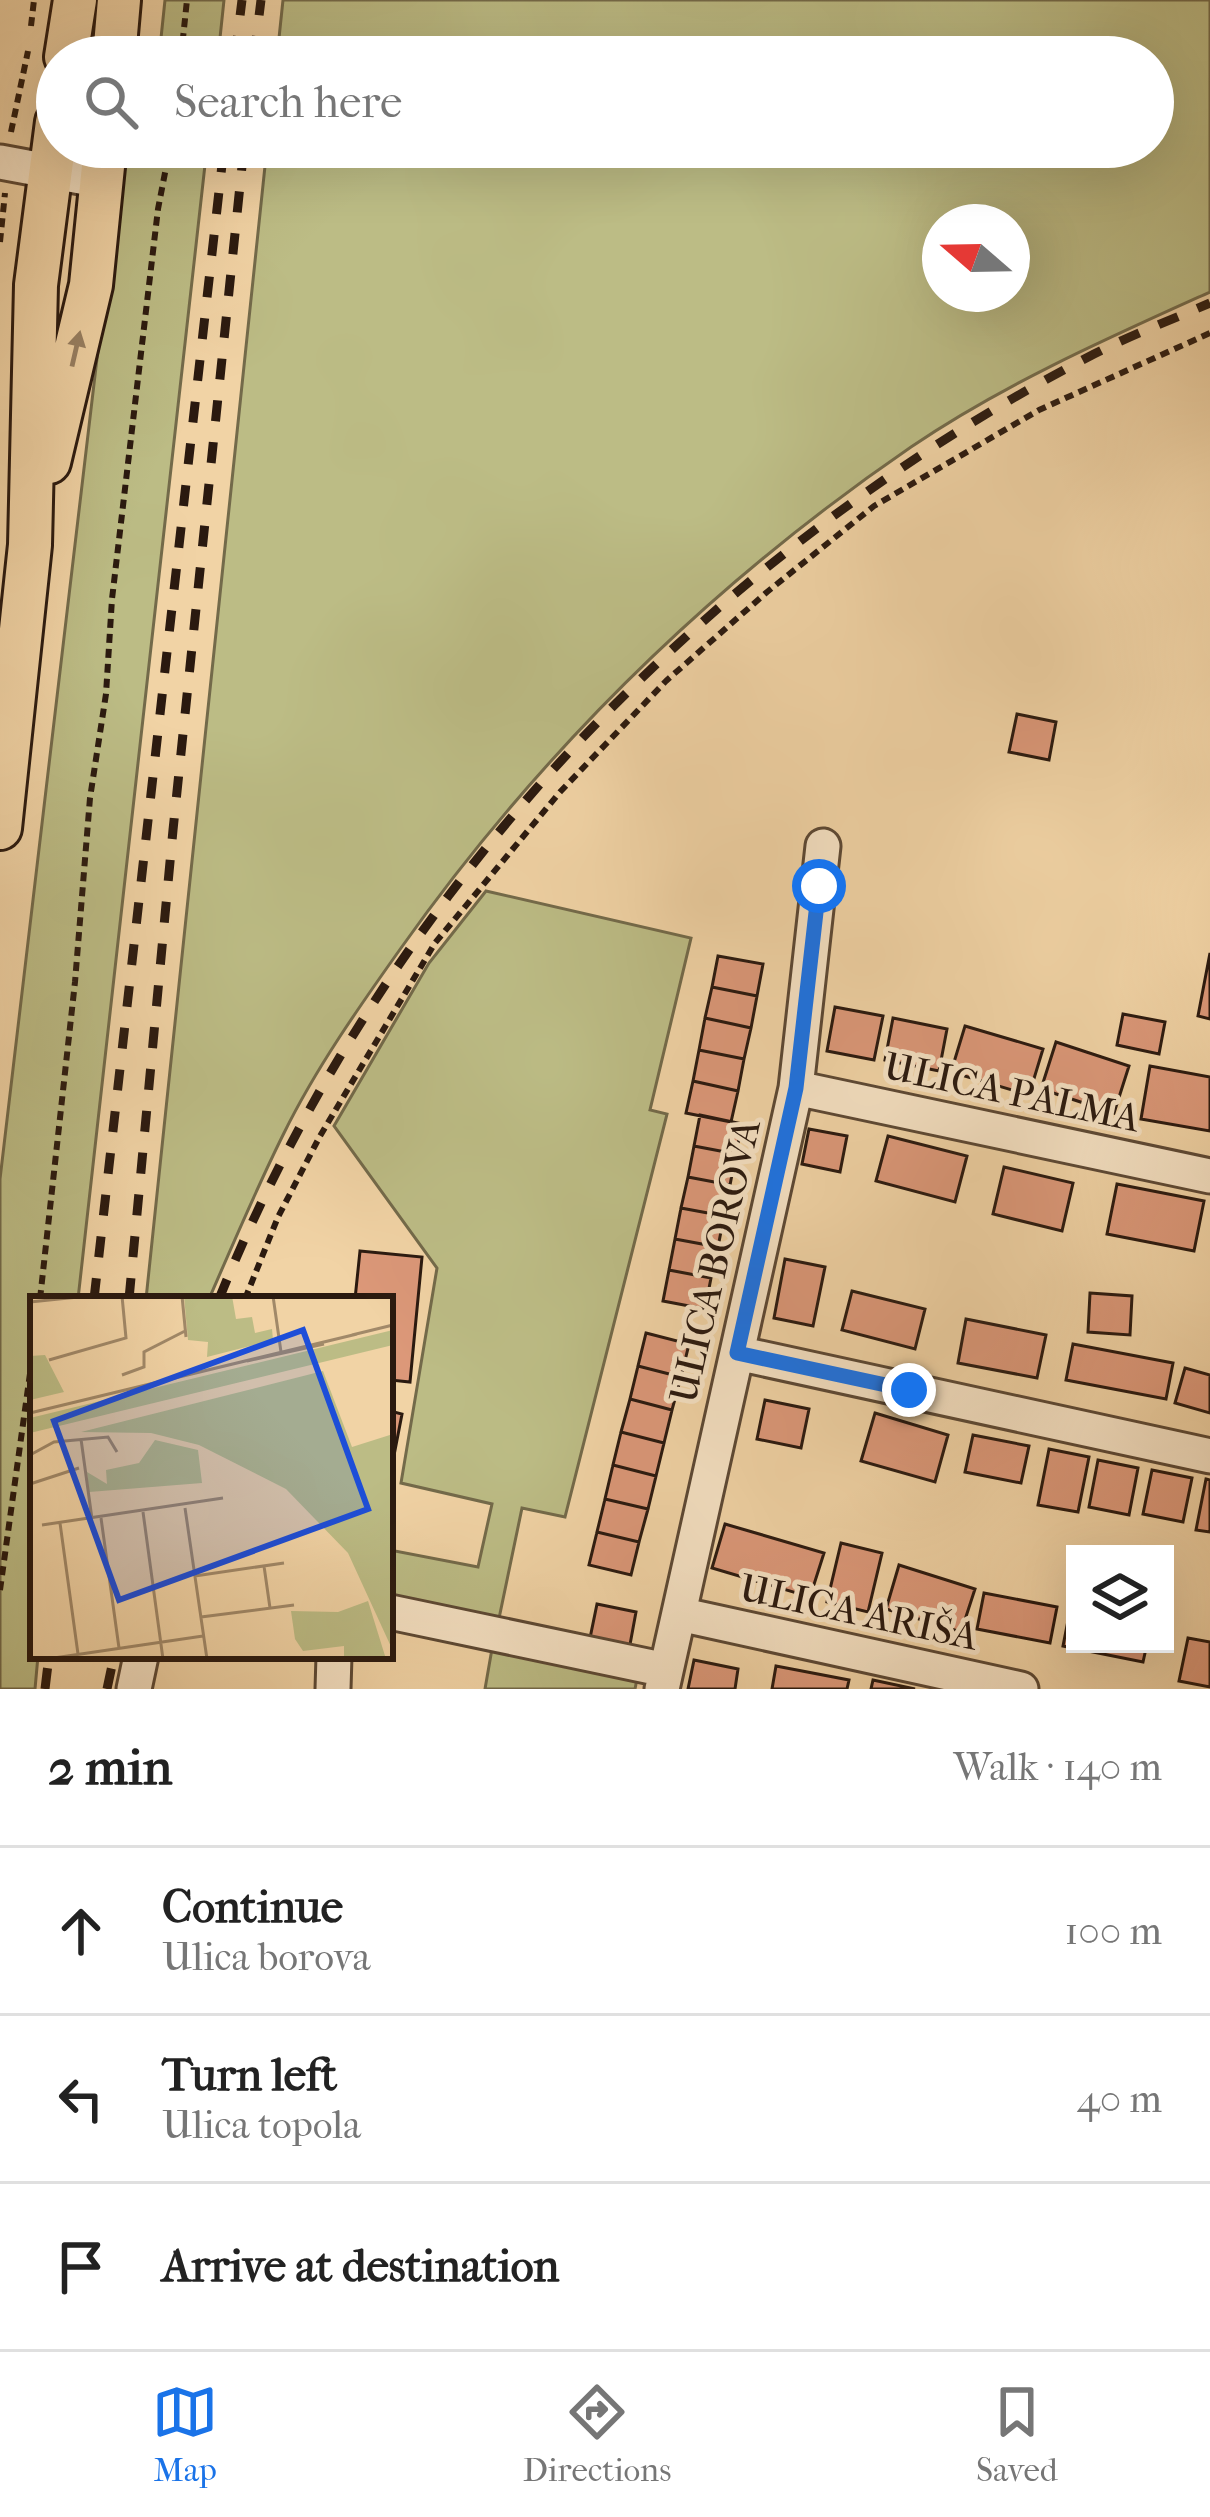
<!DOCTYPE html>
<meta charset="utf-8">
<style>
body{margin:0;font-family:"IM FELL French Canon",serif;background:#f6f6f6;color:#222}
.controls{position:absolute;right:36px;bottom:36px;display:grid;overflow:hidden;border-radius:0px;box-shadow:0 12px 48px #0002}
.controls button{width:108px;height:108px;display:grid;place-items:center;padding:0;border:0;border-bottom:3px solid #e0e0e0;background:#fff;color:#222;font:60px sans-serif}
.compass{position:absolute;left:922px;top:204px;width:108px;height:108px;border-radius:50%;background:#fff;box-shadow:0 12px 48px #0002;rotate:290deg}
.stop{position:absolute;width:36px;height:36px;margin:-27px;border:9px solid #1a73e8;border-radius:50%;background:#fff}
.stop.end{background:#1a73e8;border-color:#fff;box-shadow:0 3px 12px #0008}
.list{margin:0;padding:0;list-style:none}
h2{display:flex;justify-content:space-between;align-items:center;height:156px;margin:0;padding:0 48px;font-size:51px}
h2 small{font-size:39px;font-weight:400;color:#767676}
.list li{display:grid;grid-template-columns:78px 1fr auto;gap:36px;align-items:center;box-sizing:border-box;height:168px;padding:0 48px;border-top:3px solid #e0e0e0}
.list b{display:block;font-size:45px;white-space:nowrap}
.list p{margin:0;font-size:39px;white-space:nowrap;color:#767676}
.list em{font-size:39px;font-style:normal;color:#767676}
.icon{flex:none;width:66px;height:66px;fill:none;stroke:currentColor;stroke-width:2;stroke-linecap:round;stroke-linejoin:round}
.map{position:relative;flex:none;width:1210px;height:1689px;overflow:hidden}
.search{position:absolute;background:#fff;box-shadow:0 12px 48px #0002;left:36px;right:36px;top:36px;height:132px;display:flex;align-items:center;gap:30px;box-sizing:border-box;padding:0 42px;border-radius:66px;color:#767676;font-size:45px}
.sheet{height:660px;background:#fff}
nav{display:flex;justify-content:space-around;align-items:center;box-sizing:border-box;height:168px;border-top:3px solid #e0e0e0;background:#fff;font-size:33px;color:#767676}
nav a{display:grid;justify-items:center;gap:6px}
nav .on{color:#1a73e8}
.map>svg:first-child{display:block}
</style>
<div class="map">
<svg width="1210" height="1689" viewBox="0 0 1210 1689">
<rect width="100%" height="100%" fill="#f1d3a5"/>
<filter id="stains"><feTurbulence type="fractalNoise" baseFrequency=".00167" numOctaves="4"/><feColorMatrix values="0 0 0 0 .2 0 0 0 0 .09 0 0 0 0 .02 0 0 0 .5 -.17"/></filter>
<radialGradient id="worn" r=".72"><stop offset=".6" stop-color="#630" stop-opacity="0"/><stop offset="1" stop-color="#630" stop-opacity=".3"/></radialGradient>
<path fill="#bcbc85" stroke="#736a4a" stroke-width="3" fill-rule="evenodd" d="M165 0H224L218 57H159Z
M283 0H1210V292C1108 338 1004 384 911 447 711 584 541 751 401 948 359 1007 316 1068 284 1133 257 1187 233 1244 209 1299H146L267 147H1153V57H277ZM940 222H1012V294H940Z
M122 147H207L78 1299H33V1656H38L35 1689H0V1179Z
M486 891 691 938 650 1110 667 1114 565 1517 522 1508 497 1628 390 1604V1550L478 1567 492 1504 401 1483 437 1268 334 1126 429 963Z
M493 1643 639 1669 635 1689H485Z"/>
<path fill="#dc9879" stroke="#2a190f" stroke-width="3" d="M1017 714 1056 722 1049 760 1009 752Z
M1210 953V1019L1198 1016Z
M718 956 763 964 757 996 712 987Z
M712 987 757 996 751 1028 705 1018Z
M835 1007 883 1016 874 1060 827 1051Z
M1123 1014 1165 1022 1159 1054 1117 1045Z
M705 1018 751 1028 744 1059 699 1050Z
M893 1018 947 1029 939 1071 885 1060Z
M965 1026 1043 1049 1029 1095 951 1072Z
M1056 1042 1129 1066 1114 1113 1041 1089Z
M699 1050 744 1059 738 1091 693 1081Z
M1150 1066 1210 1077V1131L1141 1119Z
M693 1081 738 1091 731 1122 686 1113Z
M700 1115 742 1124 736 1154 694 1146Z
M809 1129 847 1136 840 1172 802 1164Z
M888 1136 967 1156 955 1202 876 1181Z
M694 1146 736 1154 730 1185 688 1177Z
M1004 1167 1073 1183 1062 1231 993 1214Z
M688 1177 730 1185 724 1216 681 1208Z
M1117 1184 1204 1201 1194 1251 1107 1234Z
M681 1208 724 1216 718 1247 675 1239Z
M675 1239 718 1247 711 1278 669 1270Z
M360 1251 422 1257 410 1382 390 1380V1299H355Z
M785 1259 825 1267 813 1326 774 1318Z
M669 1270 711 1278 705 1309 663 1301Z
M852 1291 925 1309 915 1349 842 1330Z
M1090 1293 1132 1296 1130 1335 1088 1332Z
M966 1319 1046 1335 1037 1378 958 1363Z
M646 1333 689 1344 681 1377 638 1366Z
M1073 1344 1173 1363 1166 1399 1066 1380Z
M638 1366 681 1377 672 1410 630 1399Z
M1185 1368 1210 1375V1413L1175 1403Z
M630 1399 672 1410 664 1443 621 1432Z
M765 1400 809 1409 801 1448 757 1439Z
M390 1411 402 1414 390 1476Z
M875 1413 948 1435 935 1482 861 1461Z
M621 1432 664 1443 656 1476 613 1465Z
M973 1435 1029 1446 1021 1483 965 1472Z
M1049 1449 1089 1457 1078 1512 1038 1505Z
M1098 1460 1138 1468 1129 1515 1089 1507Z
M613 1465 656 1476 648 1509 605 1499Z
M1152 1470 1192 1478 1183 1522 1143 1514Z
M1206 1479 1210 1480V1532L1196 1530Z
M605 1499 648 1509 639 1542 597 1532Z
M725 1524 824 1553 810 1597 712 1568Z
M597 1532 639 1542 631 1575 589 1565Z
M841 1543 882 1553 868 1612 827 1602Z
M899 1565 975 1589 961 1632 886 1609Z
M984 1593 1057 1607 1050 1643 977 1629Z
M1073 1595 1075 1644H1147L1143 1662 1063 1646Z
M597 1604 636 1612 629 1650 589 1643Z
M1188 1638 1210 1642V1687L1179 1681Z
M694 1660 738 1669 735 1689H688Z
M776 1666 849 1680 847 1689H772Z
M873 1680 915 1689H871Z"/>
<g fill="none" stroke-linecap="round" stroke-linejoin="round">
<g stroke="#5c4834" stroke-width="39">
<path id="minor" d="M0 162 102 181
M796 1088 1210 1176
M737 1353 1210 1456
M390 1612 666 1670
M679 1614 1021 1689
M134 1689 141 1656
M333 1689 334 1656
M662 1689 796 1088 823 846"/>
</g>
<g stroke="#2a190f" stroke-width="48">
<path id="major" d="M66 57 75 0
M114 57 119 0
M49 462 91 285 105 147
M0 828 30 545 36 285 57 122"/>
</g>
<path stroke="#2a190f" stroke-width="6" stroke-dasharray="9 6" stroke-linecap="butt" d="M31 26 34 0
M181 57 187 0
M11 132 28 51
M0 242 5 193
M40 1299 75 982 90 798 106 694 112 599 158 209 170 147
M245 1299 278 1217 320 1136 435 943 560 792 666 681 767 592 874 506 1039 410 1210 333
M0 1590 33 1352"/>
<use href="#minor" stroke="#f6e2c4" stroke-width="33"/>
<use href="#major" stroke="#f1d3a5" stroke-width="42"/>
<path stroke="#2a190f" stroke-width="9" stroke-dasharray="21 21" stroke-linecap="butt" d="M235 57 242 0
M254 57 261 0
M94 1299 224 147
M129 1299 173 830 244 147
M219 1299C384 891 704 555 1094 354 1131 335 1171 320 1210 303
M45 1689 49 1656
M107 1689 114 1656"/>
</g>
<defs><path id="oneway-solid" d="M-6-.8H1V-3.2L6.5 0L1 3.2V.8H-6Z" transform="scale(3)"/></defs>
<use fill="#977f62" href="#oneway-solid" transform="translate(76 349) rotate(-77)"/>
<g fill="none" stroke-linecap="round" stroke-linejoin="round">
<path stroke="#1a73e8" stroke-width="15" d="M819 886 796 1088 737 1353 909 1390"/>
</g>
<g text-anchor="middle" stroke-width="10" stroke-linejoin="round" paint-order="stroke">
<g font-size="39" fill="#2a190f" stroke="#f6e2c4">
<text transform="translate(1012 1091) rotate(12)" y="14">ULICA PALMA</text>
<text transform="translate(714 1261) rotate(-77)" y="14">ULICA BOROVA</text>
<text transform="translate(859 1611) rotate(12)" y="14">ULICA ARIŠA</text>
</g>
</g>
<g transform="translate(30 1296)">
<rect width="363" height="363" fill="#f1d3a5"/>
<path d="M154 0H202L206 23 222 21 225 37 242 33 243 44 177 61 178 46 158 44ZM363 34V49L0 137V122ZM15 59 34 96 0 104V60ZM293 75 322 151 363 138V355L318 257 256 193 169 149 121 137 51 136ZM125 144 168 154 172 187 59 196 57 176 77 188 76 174 109 167ZM338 305 356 363H314V350L273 355 265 343 261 315 308 316Z" fill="#bcbc85"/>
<path fill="none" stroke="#a18969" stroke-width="3" d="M152 0 156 41M243 0 251 56M0 6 58 0M322 39 363 29M19 64 96 42 92 0M217 65 294 48M92 79 114 71V56L155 35M0 117 327 38M51 143 62 223M0 159 24 146 78 141 87 156M0 188 49 172M155 212 177 363M113 216 133 363M71 222 89 352M30 227 48 358M12 229 193 202M234 270 240 312M165 280 254 267M171 321 264 309M17 363 173 340"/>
<path fill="#1d4ed8" fill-opacity="0.15" stroke="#1d4ed8" stroke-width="6" d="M273 34 338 213 89 304 24 125Z"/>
<rect width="363" height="363" fill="none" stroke="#2a190f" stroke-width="6"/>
</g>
<rect width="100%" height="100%" filter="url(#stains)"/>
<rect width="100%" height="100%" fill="url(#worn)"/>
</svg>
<div class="controls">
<button><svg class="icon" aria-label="layers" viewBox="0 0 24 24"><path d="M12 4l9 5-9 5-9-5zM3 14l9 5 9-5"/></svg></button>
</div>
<svg class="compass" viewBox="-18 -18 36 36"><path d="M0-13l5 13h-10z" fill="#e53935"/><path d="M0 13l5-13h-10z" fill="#767676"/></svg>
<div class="stop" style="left:819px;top:886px"></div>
<div class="stop end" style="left:909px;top:1390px"></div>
<div class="search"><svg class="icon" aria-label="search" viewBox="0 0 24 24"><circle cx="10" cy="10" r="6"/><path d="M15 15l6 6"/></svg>Search here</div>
</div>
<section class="sheet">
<h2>2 min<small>Walk · 140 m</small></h2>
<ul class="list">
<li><svg class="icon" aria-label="ahead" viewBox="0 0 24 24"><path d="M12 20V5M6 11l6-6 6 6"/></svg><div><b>Continue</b><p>Ulica borova</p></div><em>100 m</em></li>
<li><svg class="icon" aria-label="left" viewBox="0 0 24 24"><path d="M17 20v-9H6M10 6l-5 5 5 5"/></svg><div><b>Turn left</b><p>Ulica topola</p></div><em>40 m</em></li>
<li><svg class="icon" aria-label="arrive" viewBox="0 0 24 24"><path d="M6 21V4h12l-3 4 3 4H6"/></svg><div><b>Arrive at destination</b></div></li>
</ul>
</section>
<nav>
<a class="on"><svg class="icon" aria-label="map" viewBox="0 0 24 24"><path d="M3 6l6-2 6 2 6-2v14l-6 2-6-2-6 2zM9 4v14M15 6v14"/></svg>Map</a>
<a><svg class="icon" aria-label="directions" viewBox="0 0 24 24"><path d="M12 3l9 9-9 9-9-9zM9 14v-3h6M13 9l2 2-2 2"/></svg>Directions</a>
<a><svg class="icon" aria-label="saved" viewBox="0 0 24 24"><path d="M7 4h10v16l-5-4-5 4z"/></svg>Saved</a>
</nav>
